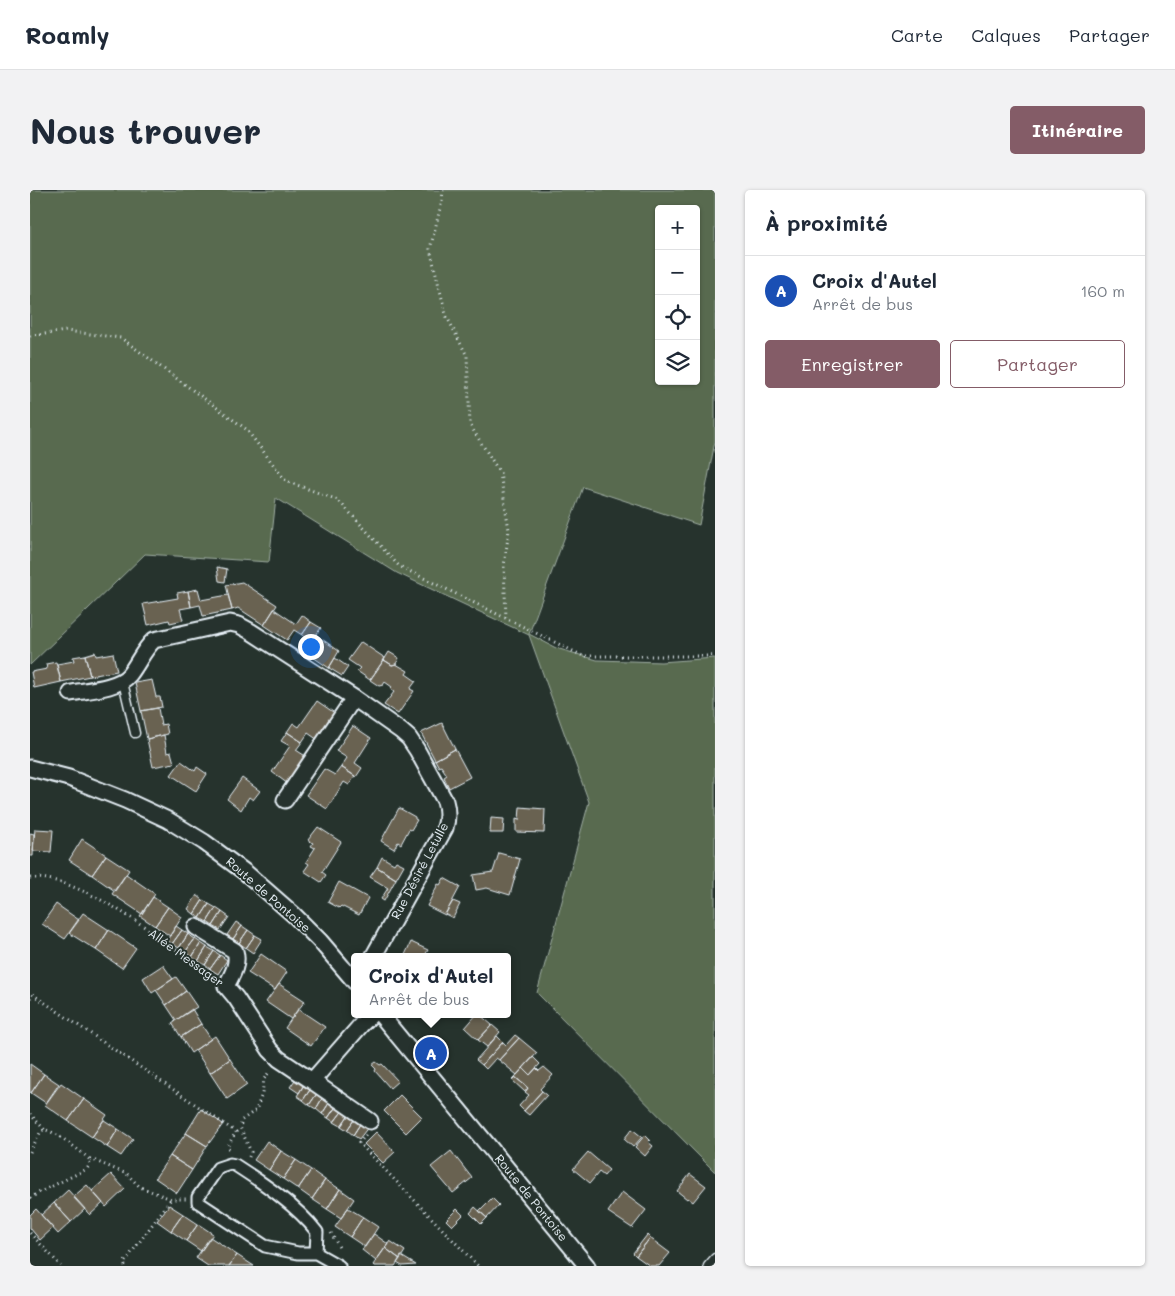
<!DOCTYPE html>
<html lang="fr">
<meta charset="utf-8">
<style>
body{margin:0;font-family:Mali,sans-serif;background:#f2f2f3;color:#1f2937}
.controls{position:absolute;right:15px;top:15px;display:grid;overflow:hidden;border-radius:5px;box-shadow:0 1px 4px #0004}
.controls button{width:45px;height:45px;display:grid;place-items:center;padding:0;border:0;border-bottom:1px solid #e0e1e3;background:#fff;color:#1f2937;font:25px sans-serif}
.you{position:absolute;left:280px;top:456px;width:18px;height:18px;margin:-12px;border:4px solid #fff;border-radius:50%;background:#1a73e8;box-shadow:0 0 0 8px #1a73e833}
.badge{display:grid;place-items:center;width:32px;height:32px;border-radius:50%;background:#845c67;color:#fff;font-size:16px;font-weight:700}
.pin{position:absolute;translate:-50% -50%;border:2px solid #fff;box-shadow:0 1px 5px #0006}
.popup{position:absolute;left:321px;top:763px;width:160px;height:65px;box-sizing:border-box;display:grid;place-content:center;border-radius:5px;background:#fff;filter:drop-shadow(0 1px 4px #0005);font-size:16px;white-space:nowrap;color:#747a83}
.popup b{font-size:19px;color:#1f2937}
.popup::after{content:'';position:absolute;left:50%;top:100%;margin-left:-10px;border:10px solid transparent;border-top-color:#fff}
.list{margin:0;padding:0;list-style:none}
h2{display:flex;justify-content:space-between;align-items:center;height:65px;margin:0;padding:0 20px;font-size:21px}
h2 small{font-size:16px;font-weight:400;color:#747a83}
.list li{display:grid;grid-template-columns:32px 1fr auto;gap:15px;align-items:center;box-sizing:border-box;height:70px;padding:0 20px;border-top:1px solid #e0e1e3}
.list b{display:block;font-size:19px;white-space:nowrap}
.list p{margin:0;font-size:16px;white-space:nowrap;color:#747a83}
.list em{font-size:16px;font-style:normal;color:#747a83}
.actions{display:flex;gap:10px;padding:15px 20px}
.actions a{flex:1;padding:11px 0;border:1px solid #845c67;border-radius:5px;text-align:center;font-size:18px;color:#845c67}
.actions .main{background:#845c67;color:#fff}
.icon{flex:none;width:28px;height:28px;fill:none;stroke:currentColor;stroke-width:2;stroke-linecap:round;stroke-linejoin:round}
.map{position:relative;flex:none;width:685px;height:1076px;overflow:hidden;border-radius:5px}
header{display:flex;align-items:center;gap:30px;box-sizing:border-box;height:70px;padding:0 25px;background:#fff;border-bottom:1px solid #e0e1e3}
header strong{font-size:24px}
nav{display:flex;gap:28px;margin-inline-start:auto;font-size:18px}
.intro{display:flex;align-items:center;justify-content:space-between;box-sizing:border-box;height:120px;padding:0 30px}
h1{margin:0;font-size:35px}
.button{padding:12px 22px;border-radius:5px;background:#845c67;color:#fff;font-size:18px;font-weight:700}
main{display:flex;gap:30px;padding:0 30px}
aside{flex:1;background:#fff;border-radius:5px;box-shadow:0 1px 4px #0004}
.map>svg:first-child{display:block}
</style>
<header>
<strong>Roamly</strong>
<nav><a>Carte</a><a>Calques</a><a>Partager</a></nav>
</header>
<div class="intro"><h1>Nous trouver</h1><a class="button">Itinéraire</a></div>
<main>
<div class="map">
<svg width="685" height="1076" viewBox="0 0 685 1076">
<rect width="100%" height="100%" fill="#26332d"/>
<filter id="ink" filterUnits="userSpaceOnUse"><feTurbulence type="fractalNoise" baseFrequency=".02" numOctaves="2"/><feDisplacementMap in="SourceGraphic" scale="10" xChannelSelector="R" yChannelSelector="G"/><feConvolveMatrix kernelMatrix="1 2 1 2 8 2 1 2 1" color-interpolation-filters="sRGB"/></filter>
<g filter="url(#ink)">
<path fill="#586b4f" stroke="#a0aea4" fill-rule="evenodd" d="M0 0H685V251L669 335 553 297 499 444 526 458 567 470 631 472 685 468V982L507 803 559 612 499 445 367 383 246 308 239 372 115 364 0 475ZM629 19H666V191H629Z"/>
<path fill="#696251" stroke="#e8f1f8" d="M187 377 197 379 195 392 189 391Z
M212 392 247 415 234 435 208 418 202 420 196 395Z
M168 399 171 410 198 405 202 420 173 426 170 415 161 417 158 401Z
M158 401 161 417 150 419 153 430 140 433 139 430 118 435 113 414 148 408 147 403Z
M244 419 266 434 272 425 281 432 272 445 264 440 257 450 234 435Z
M281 432 291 438 286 445 309 461 299 478 274 461 281 451 272 445Z
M331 452 355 468 340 490 327 481 330 478 318 470Z
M65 462 66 466 83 463 87 481 60 486 55 465Z
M359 462 369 468 366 474 362 475 354 470Z
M55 465 60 486 31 492 27 474 44 471 43 467Z
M305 468 318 477 312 486 299 478Z
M354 470 362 475 366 474 378 481 376 484 386 491 380 499 384 501 368 524 354 515 364 502 360 499 362 497 355 492 353 495 349 496 340 490Z
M26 472 31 492 4 498 1 482 17 479 16 474Z
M122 490 126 507H130L132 517 111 521 105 493Z
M287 511 306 524 288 550 278 543 272 552 257 542 263 533 269 537Z
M128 518 131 535 136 534 138 544 117 549 111 521Z
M412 533 425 559 405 570 391 543Z
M323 536 341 548 325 573 332 578 326 587 311 577 317 568 306 561Z
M257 542 272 552 266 560 277 567 258 594 242 582 260 556 251 551Z
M134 545 137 563 141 562 144 573 123 577 117 549Z
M425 559 440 587 419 598 414 587 417 585 411 576 409 577 405 570Z
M151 571 165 581 167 577 177 584 166 601 141 585Z
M311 577 325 586 319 595 314 592 297 619 276 605 294 579 305 585Z
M212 588 230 601 223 610 219 607 211 620 197 609Z
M490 617 515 619 514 643 486 642V629L489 630Z
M369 618 385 627V629L387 630 381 640 379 639 371 654 368 652 364 659 351 651Z
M461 628 474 629 473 643H460Z
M288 637 311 652 292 682 296 685 291 692 274 681 279 674 276 672 285 658 281 656 283 653 278 650Z
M5 639 23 640 21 662 3 661Z
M0 643 4 644 3 666H0Z
M52 649 76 665 62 685 39 670Z
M469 663 490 669 480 705 457 698 446 700 443 685 463 682Z
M76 665 99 680 85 701 62 685Z
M352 667 364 674 366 671 374 675 366 689 347 677Z
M347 677 366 689 354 711 351 709 358 698 340 687Z
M96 684 125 704 112 724 82 704Z
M414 688 430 697 415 725 397 716 408 694 410 695Z
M309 692 338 708 329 725 311 716 309 718 298 712Z
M167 705 173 710 164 724 158 719Z
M123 707 138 717 125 736 110 726Z
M173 710 179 714 170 728 164 724Z
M423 711 430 714 423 728 415 724Z
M26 714 49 730 35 749 12 734Z
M179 714 186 718 177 732 170 728Z
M138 717 152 727 140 746 125 736Z
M186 718 192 722 183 736 177 732Z
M192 722 199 727 190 740 183 736Z
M53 723 79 740 66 760 39 743Z
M206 732 212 736 203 749 197 745Z
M146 736 152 740 142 754 137 750Z
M212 736 218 740 209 753 203 749Z
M79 740 106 758 92 778 66 760Z
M152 740 158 744 149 758 142 754Z
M218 740 225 745 216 758 209 753Z
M158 744 165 749 155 762 149 758Z
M225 745 232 749 223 763 216 758Z
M165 749 171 753 162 767 155 762Z
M381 752 398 760 394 767H374Z
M171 753 177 757 168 771 162 767Z
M177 757 184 761 175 775 168 771Z
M184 761 190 765 180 779 175 775Z
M231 764 257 782 245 800 218 783Z
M190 765 197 770 188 784 180 779Z
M133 775 143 789 122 803 113 788Z
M146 787 156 801 136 815 126 800Z
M249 794 275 811 261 829 236 812Z
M156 801 167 817 146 830 136 815Z
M162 819 171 834 151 847 142 833Z
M268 819 295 837 281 856 255 838Z
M447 824H449L462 835 448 850 435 838Z
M171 834 181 849 161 863 151 847Z
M462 835 470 842 457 857 448 850Z
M485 845 489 848 469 870 466 868 456 879 452 875 473 852 476 855Z
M185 846 200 869 180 883 165 860Z
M467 846 473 852 452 875 446 870Z
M489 848 507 863 487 885 469 870Z
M503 867 510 874 500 885 493 878Z
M200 869 217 895 197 909 180 883Z
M346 872 350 875 352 874 368 891 360 898 345 881 346 879 342 875Z
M0 874 14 884 1 903 0 902Z
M514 877 523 885 510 899 512 901 494 921 489 916 499 905 495 902 498 898 485 887 493 878 500 885 506 878 509 881Z
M14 884 29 894 16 913 1 903Z
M267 887 275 893 269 903 260 897Z
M485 887 498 898 495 902 482 890Z
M31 893 54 909 38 931 15 915Z
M275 893 282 897 273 910 267 906Z
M282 897 288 902 279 915 273 910Z
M512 901 517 905 499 925 494 921Z
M288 902 294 905 286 919 279 915Z
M294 905 301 910 292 924 286 919Z
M370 905 392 927 376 943 354 921Z
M54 909 77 925 62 947 38 931Z
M301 910 307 915 298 928 292 924Z
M307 915 314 919 304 932 298 928Z
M171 919 193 934 177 956 156 943Z
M314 919 320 923 311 936 304 932Z
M320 923 326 927 317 940 311 936Z
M326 927 332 931 323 945 317 940Z
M74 930 88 939 77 957 62 947Z
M332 931 339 936 329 949 323 945Z
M88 939 103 949 91 966 77 957Z
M602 939 612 947 603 957 594 949Z
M346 942 365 962 353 973 334 954Z
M156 943 177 956 162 980 140 966Z
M615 945 620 950 618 952 623 956 615 966 605 957Z
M237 951 251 961 239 980 224 970Z
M251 961 266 970 253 989 239 980Z
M421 961 442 988 423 1003 401 977Z
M558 962 579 980 574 986 569 982 560 993 543 979Z
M140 966 162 980 147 1003 125 988Z
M266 970 281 980 268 999 253 989Z
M281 980 295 990 282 1009 268 999Z
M81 984 95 999 76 1017 62 1001Z
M660 984 676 996 663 1012 658 1008 657 1009 647 1001Z
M295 990 310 999 297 1019 282 1009Z
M57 995 73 1013 60 1025 43 1007Z
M310 999 324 1009 311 1028 297 1019Z
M38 1000 55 1019 41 1032 24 1013Z
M592 1002 616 1020 602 1038 578 1022Z
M462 1008 469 1015 457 1028 449 1021Z
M24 1013 41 1032 28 1044 11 1025Z
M139 1015 153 1024 141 1041 127 1031Z
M445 1017 457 1028 451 1034 440 1023Z
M318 1018 333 1027 320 1047 305 1037Z
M6 1019 23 1038 10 1050 0 1038V1025Z
M427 1019 433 1025 422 1036 416 1030Z
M153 1024 168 1034 156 1051 141 1041Z
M333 1027 348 1037 335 1057 320 1047Z
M168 1034 183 1044 171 1061 156 1051Z
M344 1044 358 1054 346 1071 332 1060Z
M617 1045 620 1048 606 1066 603 1063Z
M180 1047 207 1065 199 1076H178L166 1068Z
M620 1048 640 1063 629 1076H620L606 1066Z
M360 1051 375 1061 370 1069 355 1058Z
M355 1058 370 1069 365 1076H344L343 1075Z
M207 1065 224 1076H199Z
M371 1066 386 1075 372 1076 367 1073Z"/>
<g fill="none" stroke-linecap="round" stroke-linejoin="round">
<g stroke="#e8f1f8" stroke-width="11">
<path id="service" d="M93 492 105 543
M678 1076 685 1068"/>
</g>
<g stroke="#e8f1f8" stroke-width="15">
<path id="pedestrian" d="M286 1063 287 1042C267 1016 233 993 205 975L200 974 188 978 168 1007V1012L235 1056 268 1063H286L309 1076"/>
</g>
<g stroke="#e8f1f8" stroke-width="19">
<path id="minor" d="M41 503C57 500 89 498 99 485 108 474 113 460 124 450L200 433 209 435 220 441 324 508 371 541 379 548 387 560 415 611C418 621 418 628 415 638L343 767
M0 578 39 588 95 610 138 630 174 652 216 683 264 725 290 751 325 792
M255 610 324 508
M166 737 205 761C209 774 202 785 196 796L206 808 240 860 249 869 282 891 331 835 342 824
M350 824 557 1076
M282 891 340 931"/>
</g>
<path stroke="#e8f1f8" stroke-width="3" stroke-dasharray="1 4" stroke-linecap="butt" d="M413 0 412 11 400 59 416 125 437 166 440 235 470 283 479 340 474 376 476 428
M0 146 36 141 91 148 216 239 256 291 308 310 369 376 553 466H679L685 465
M0 688C20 687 37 694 55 702 102 724 142 757 183 787
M0 808 2 804 206 942 197 957 200 959
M0 924 15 940
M336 945 329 953 448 1076
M0 962 11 941C15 940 14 939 19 941 28 944 52 962 60 970 60 974 59 976 57 979L10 1002 0 1008
M219 967 221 962 210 937 212 930 226 920 232 904 234 889 240 881
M60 970H63L97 984 110 997 141 1009H156
M0 1043 31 1076
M301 1043 310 1059
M95 1076 94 1073 141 1009"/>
<use href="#service" stroke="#26332d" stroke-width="8"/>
<use href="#pedestrian" stroke="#26332d" stroke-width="11"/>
<use href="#minor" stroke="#26332d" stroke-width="15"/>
</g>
</g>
<g text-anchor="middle" stroke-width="4" stroke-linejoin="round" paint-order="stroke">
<g font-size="12" fill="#e8f1f8" stroke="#26332d">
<text transform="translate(390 681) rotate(-62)" y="4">Rue Désiré Letulle</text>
<text transform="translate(238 705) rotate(41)" y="4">Route de Pontoise</text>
<text transform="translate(156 768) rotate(36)" y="4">Allée Messager</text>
<text transform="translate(501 1008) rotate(51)" y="4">Route de Pontoise</text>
</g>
</g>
</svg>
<div class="controls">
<button>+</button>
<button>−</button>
<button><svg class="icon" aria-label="locate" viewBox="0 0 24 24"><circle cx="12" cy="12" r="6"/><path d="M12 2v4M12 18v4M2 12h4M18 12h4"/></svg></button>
<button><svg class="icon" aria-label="layers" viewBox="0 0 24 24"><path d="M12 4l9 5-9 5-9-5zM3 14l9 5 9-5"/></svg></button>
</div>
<div class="you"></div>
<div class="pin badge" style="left:401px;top:863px;background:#1a4fb4">A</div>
<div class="popup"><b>Croix d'Autel</b>Arrêt de bus</div>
</div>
<aside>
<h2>À proximité<small></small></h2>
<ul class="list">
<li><span class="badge" style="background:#1a4fb4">A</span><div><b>Croix d'Autel</b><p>Arrêt de bus</p></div><em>160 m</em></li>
</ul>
<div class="actions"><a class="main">Enregistrer</a><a>Partager</a></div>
</aside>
</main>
